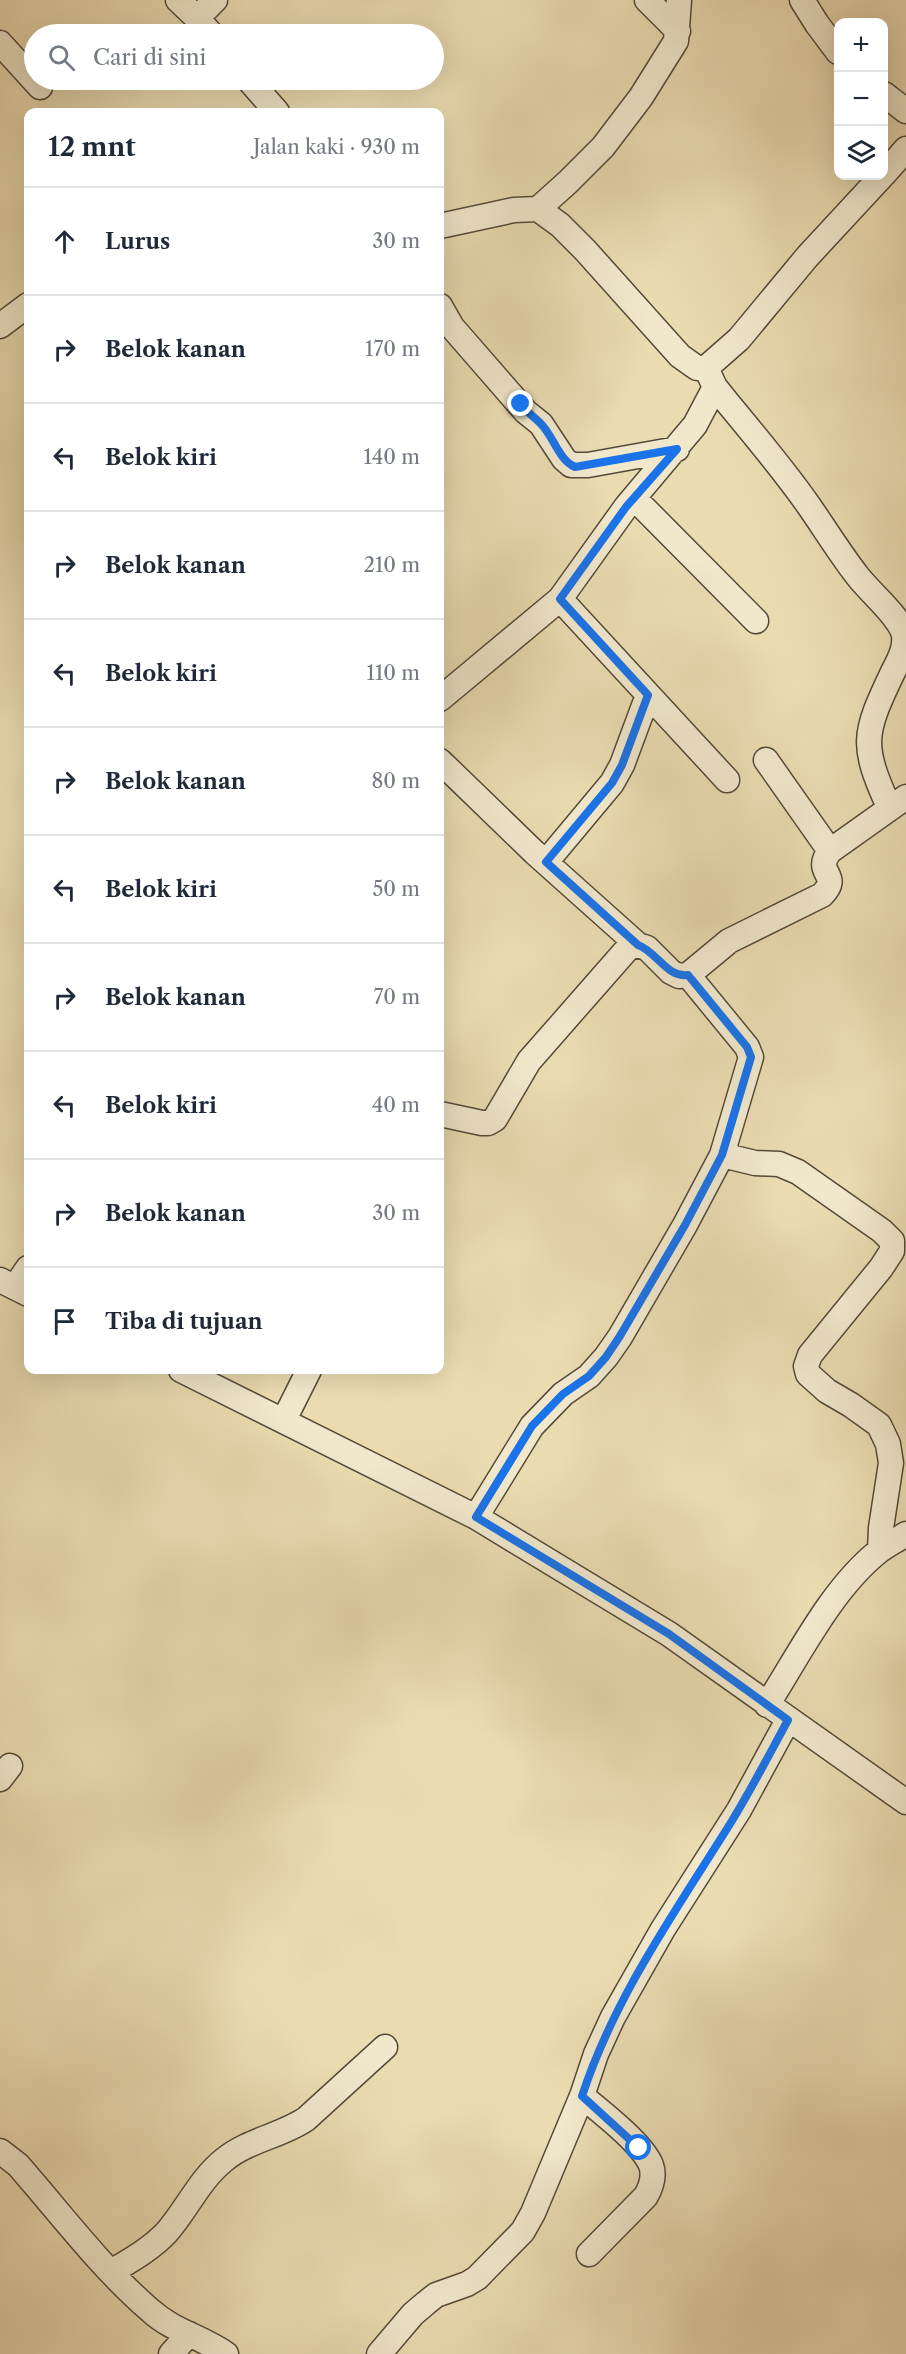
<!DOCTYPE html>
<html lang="id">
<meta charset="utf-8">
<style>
body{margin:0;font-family:"Libre Caslon Text",serif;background:#f6f6f7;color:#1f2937}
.controls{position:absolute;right:18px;top:18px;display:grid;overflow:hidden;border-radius:12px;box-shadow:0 6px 24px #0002}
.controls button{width:54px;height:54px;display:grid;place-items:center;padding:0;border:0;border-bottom:2px solid #e0e1e3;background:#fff;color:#1f2937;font:30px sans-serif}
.stop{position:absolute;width:18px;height:18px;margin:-14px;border:4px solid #1a73e8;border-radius:50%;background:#fff}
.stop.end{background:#1a73e8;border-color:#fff;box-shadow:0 2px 6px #0008}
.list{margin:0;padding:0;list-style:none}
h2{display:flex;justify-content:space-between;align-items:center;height:78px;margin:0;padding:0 24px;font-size:26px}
h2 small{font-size:20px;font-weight:400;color:#747a83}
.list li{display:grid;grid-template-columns:39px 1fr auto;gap:18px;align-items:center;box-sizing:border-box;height:108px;padding:0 24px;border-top:2px solid #e0e1e3}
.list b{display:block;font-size:22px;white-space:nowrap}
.list em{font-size:20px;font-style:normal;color:#747a83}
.icon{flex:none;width:33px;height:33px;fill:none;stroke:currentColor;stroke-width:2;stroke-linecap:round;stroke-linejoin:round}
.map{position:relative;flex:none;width:906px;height:2354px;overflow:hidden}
.search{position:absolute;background:#fff;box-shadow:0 6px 24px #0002;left:24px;top:24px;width:420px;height:66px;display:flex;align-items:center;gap:15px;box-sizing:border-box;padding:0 21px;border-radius:33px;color:#747a83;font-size:22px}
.panel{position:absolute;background:#fff;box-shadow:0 6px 24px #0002;left:24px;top:108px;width:420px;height:1266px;border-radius:12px}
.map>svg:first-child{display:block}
</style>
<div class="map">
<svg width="906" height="2354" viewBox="0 0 906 2354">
<rect width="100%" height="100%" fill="#eadbb1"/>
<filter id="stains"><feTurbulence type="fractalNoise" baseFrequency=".00333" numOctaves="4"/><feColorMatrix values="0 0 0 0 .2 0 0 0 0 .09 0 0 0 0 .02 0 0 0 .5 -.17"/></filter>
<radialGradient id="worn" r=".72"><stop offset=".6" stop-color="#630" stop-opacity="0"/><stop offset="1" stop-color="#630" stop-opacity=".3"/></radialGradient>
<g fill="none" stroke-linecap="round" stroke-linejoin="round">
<g stroke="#544a39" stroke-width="27">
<path id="minor" d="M178 0 197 18 211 34
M647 0 678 31
M802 0 817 24 838 52
M197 18 215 0
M0 43 40 87
M249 80 277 112
M884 94 906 111
M884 174 906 149
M538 209 568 182 603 147 641 97 676 41 679 0
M440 226 514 210 538 209 560 225 585 250 680 356 697 368H706L739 339 807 257 882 176
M440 306 452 327 526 412 541 424 564 459 571 465H588L677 449
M0 326 28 305
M706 368 715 387 727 402C755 436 784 470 809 506 825 529 839 552 856 574 868 591 900 616 904 635 906 649 898 662 892 674 863 735 861 745 889 807
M634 498 756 621
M560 599 727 780
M440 699 560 599 626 507 695 425 715 387
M766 760 830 851
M440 761 534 852 638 945
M546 862 612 783 622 765 648 695
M440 1114 482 1123H488L495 1119 529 1061 629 947 638 945 647 948 671 972 679 976 688 975 729 941 822 895C843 874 812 874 830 851L906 797
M722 1155 755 1163 779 1164 798 1172 882 1231 892 1241V1251L881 1268 810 1355 806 1366 808 1374 827 1391 851 1405 879 1425 888 1444 891 1463 881 1528 880 1550
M0 1280 28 1294
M15 1287 28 1268
M181 1370 476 1517 669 1634 906 1802
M284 1420 309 1370
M476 1517 532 1426 563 1394 589 1376 606 1357 620 1337 685 1225 722 1155 751 1057 747 1047 688 975
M767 1705C799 1655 832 1588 879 1551 887 1545 897 1540 906 1534
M0 1779 10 1766
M582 2096C600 2111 642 2143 651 2165 655 2176 651 2187 646 2196L589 2254
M0 2151 18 2165C61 2214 101 2268 151 2311 173 2331 202 2337 226 2354
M111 2272C131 2260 151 2249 167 2232 187 2209 200 2179 224 2160 248 2140 281 2136 306 2119L385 2047
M171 2354 189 2334
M379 2354 413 2314 426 2303 436 2295 467 2284 477 2278 523 2231 533 2213 582 2096 596 2054 613 2017 663 1929 739 1810 788 1720"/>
</g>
<use href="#minor" stroke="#f1e8cc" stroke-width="24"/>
</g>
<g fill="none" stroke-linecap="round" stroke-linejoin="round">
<path stroke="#1a73e8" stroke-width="8" d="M521 404C527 413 535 417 542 425 554 438 559 460 575 467L677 449 626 507 560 599 648 695 622 765 612 783 546 862 638 945C657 952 667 978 688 975L747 1047 751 1057 722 1155 685 1225 620 1336 606 1357 589 1376 563 1394 532 1426 476 1517 669 1634 788 1720C769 1755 751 1790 730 1824 675 1912 615 1996 582 2096L639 2148"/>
</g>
<rect width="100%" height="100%" filter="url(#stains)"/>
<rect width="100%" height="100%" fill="url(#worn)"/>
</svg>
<div class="controls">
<button>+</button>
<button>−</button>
<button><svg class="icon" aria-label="layers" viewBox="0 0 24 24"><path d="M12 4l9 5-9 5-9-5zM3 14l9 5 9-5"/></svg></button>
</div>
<div class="stop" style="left:639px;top:2148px"></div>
<div class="stop end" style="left:521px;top:404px"></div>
<div class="search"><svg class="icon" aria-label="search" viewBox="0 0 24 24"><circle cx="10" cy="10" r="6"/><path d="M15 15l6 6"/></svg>Cari di sini</div>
<section class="panel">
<h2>12 mnt<small>Jalan kaki · 930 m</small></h2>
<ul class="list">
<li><svg class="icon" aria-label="ahead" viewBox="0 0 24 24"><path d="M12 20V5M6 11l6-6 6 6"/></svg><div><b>Lurus</b></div><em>30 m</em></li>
<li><svg class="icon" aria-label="right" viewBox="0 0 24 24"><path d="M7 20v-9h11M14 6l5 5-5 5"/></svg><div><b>Belok kanan</b></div><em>170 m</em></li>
<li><svg class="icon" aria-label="left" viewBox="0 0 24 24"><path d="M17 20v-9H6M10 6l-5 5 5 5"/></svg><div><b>Belok kiri</b></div><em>140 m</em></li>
<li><svg class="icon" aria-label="right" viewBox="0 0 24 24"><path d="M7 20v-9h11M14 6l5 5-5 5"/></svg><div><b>Belok kanan</b></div><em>210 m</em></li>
<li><svg class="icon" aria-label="left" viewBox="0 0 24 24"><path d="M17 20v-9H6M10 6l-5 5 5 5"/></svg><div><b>Belok kiri</b></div><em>110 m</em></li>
<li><svg class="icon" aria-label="right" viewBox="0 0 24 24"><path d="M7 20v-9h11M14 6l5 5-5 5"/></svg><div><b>Belok kanan</b></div><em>80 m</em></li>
<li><svg class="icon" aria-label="left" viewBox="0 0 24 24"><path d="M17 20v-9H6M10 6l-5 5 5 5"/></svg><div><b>Belok kiri</b></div><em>50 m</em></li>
<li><svg class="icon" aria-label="right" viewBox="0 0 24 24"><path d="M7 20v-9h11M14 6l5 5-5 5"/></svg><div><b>Belok kanan</b></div><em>70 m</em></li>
<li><svg class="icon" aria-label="left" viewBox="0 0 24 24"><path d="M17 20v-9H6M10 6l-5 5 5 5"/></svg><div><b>Belok kiri</b></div><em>40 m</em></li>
<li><svg class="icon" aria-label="right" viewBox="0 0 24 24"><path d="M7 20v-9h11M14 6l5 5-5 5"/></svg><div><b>Belok kanan</b></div><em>30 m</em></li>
<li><svg class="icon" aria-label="arrive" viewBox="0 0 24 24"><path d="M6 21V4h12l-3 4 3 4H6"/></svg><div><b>Tiba di tujuan</b></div></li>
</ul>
</section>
</div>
